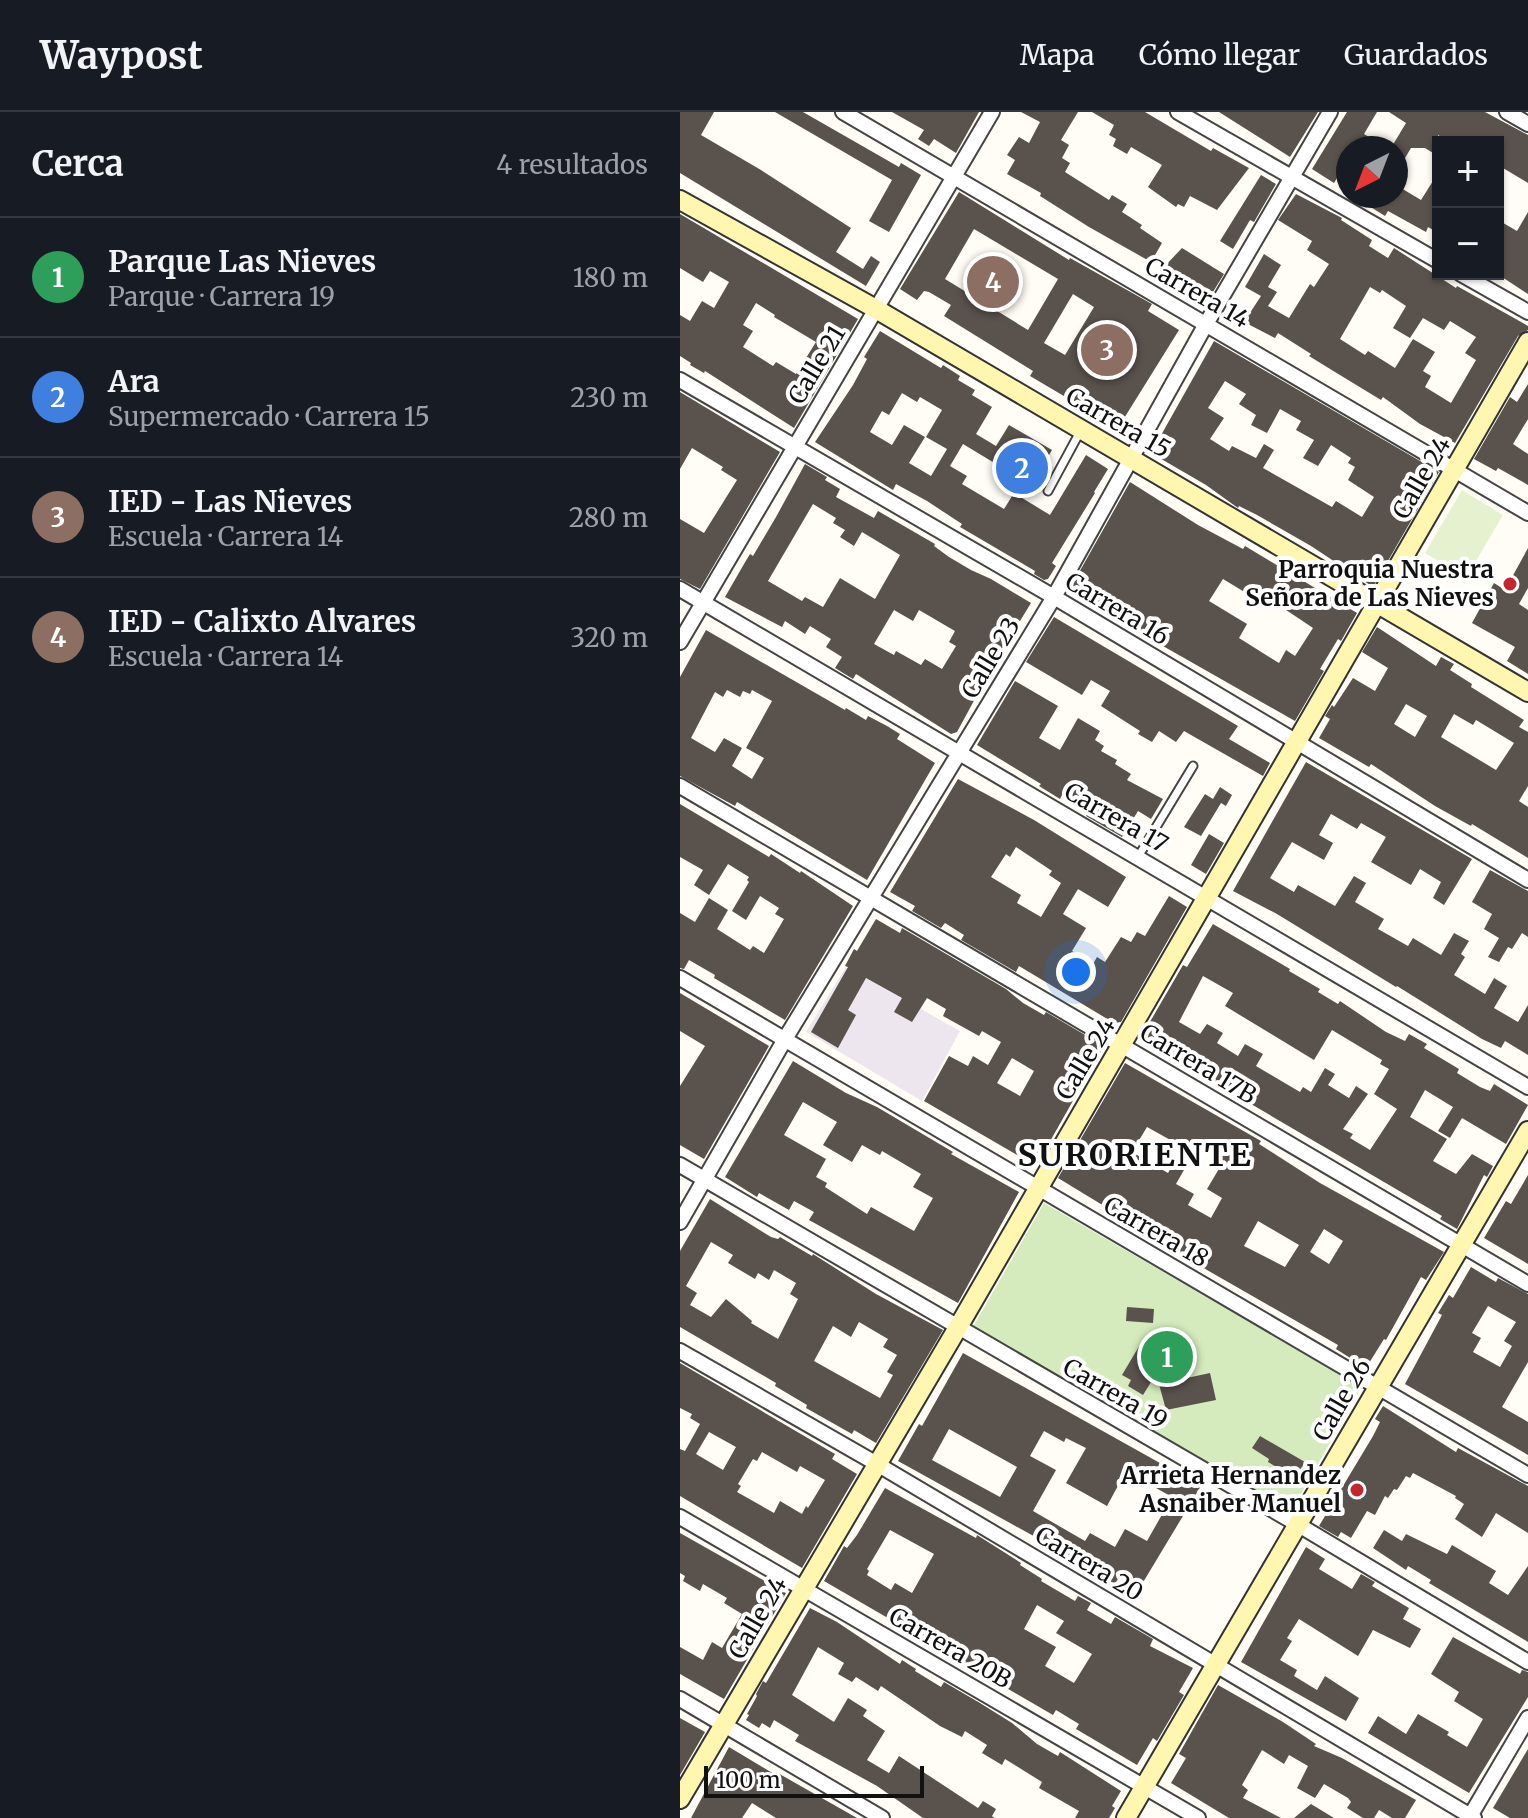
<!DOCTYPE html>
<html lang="es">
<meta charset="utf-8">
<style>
body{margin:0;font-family:Merriweather,serif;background:#20242c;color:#f1f3f6}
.controls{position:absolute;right:24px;top:24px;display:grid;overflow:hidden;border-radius:0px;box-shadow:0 2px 6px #0004}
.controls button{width:72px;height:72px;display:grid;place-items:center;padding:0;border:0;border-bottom:2px solid #363941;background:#171b24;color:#f1f3f6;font:40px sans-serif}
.compass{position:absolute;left:656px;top:24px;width:72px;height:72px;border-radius:50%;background:#171b24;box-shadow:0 2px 6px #0004;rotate:222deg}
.scale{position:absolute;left:24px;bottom:20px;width:220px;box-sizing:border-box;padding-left:8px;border:4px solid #111;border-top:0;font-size:22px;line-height:28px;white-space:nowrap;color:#111;-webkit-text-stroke:6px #fff;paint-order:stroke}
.you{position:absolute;left:396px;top:860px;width:28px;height:28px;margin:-20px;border:6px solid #fff;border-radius:50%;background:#1a73e8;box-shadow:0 0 0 12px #1a73e833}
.badge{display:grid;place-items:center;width:52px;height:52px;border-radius:50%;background:#b45309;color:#fff;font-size:26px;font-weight:700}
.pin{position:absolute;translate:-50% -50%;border:4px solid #fff;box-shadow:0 2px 8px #0006}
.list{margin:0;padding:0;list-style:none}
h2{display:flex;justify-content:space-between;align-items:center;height:104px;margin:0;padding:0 32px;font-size:34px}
h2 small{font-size:26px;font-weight:400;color:#9ea1a6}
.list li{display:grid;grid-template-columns:52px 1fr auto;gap:24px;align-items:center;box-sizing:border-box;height:120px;padding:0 32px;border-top:2px solid #363941}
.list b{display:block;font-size:30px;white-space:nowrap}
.list p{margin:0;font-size:26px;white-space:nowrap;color:#9ea1a6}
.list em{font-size:26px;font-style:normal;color:#9ea1a6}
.map{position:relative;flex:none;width:848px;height:1706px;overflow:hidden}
header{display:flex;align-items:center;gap:48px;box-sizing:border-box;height:112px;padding:0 40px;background:#171b24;border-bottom:2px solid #363941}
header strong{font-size:38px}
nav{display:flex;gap:44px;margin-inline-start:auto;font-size:28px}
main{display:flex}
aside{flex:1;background:#171b24}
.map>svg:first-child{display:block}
</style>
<header>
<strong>Waypost</strong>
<nav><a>Mapa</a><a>Cómo llegar</a><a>Guardados</a></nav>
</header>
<main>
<aside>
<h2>Cerca<small>4 resultados</small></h2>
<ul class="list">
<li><span class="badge" style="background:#2e9e5b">1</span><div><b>Parque Las Nieves</b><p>Parque · Carrera 19</p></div><em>180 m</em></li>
<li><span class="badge" style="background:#3f7fe0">2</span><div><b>Ara</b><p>Supermercado · Carrera 15</p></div><em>230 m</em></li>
<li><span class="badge" style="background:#8d6e63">3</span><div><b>IED - Las Nieves</b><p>Escuela · Carrera 14</p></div><em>280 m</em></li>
<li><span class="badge" style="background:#8d6e63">4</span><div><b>IED - Calixto Alvares</b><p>Escuela · Carrera 14</p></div><em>320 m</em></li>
</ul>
</aside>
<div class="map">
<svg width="848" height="1706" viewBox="0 0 848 1706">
<rect width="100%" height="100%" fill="#fffdf5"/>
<path fill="#eee6ef" d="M166 855 280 919 242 989 126 920Z"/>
<path fill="#d5ebbd" d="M364 1091 682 1275 611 1399 293 1215Z"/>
<path fill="#e6f2cf" d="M782 378 823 403 786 466 745 441Z"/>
<path fill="#5a524d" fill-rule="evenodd" d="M0 0H34L21 23 81 58 171 116 156 140 183 157 191 144 200 150 186 174 0 61Z
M95 0H123L219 55 221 51 241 63 209 120 189 109 212 68Z
M212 0H299L276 41 254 27 249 34 238 27 244 18Z
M341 0H398L381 28 389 33 382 46 390 51 385 60 429 88 432 83 447 92 442 100 462 113 460 116 482 131 471 150 409 115 360 84 361 81 327 62 335 48 327 43 339 25 349 31 360 10Z
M412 0H465L531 39 533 36 569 56 537 98 510 84 504 95 498 92 496 95 468 75 482 53 451 35 447 42 433 34 436 27 429 23 434 13Z
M539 0H638L610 45Z
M667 0H697L684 22 707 36H668V48L654 71 632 57Z
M709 0H805L848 23V71L818 53V30H770L758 23V44L745 36H731L716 61V36H711L726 11Z
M758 61V121L748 115 746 120 708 99 705 104 689 94 695 84H716V73L741 88Z
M581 63 596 72 574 110 570 108 553 137 540 129Z
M279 80 389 148 390 146 472 192 468 199 499 218 438 316 350 264 353 259 264 204 271 193 249 180 244 179 237 188 220 177ZM294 117 378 167 348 218 265 167ZM393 182 414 195 385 243 364 231Z
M616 82 662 106 661 108 692 128 689 134 708 146 714 136 776 176 777 174 848 214V218L838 224 775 331 740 312 703 285 701 288 655 260 629 244 631 242 598 221 595 226 564 210 581 184 565 175 584 142 601 153 588 175 597 180 588 194 609 206 630 172 634 175 649 152 627 138 632 129 598 108ZM690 175 700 181 702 178 726 194 713 216 730 226 743 206 764 218 770 209 796 225 785 241 796 248 771 291 745 275 751 264 743 259 755 240 733 227 715 256 688 239 685 243 660 227Z
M848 100V182L822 165 824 162 818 158V108L837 119Z
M0 102 178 207 114 316 25 259 24 261 10 253 11 251 0 244V203L10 209 22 189 34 196 49 170 30 159 23 170 0 156ZM76 191 95 203 94 205 136 230 116 262 96 250 93 254 63 235 73 219 63 213Z
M502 136 544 162 528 188 483 156Z
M200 219 261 256 263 253 280 264 278 268 295 278 292 283 312 295 296 322 316 334 329 313 372 338 351 373 283 332 270 354 287 364 282 372 324 397 334 381 370 403 406 343 428 357 414 380 415 381 372 451 376 454 368 467 364 468 354 462 355 459 280 415 282 412 247 389 216 372 213 378 135 330 173 273 187 247 184 245ZM222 281 237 290 240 285 262 298 246 325 267 337 251 364 229 351 245 325 224 313 212 333 190 320 202 299 209 303Z
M534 229 759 360 693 475 631 434 577 403 559 394 558 396 526 373 471 341ZM545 269 566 282 559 292 576 303 571 313 587 321 600 297 621 309 616 318 634 328 623 346 638 354 651 333 671 346 668 351 675 355 668 368 694 385 682 405 656 389 652 395 583 356 594 338 584 332 576 346 552 334 549 339 530 327 544 306 528 296Z
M848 272V307L833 332 848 342V373L818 356 816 359 794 347 830 285 837 290Z
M0 280 100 340 20 477 0 467V407L24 421 57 368 41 358 43 355 12 336 0 357Z
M125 352 147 365 145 368 160 377 156 385 194 406 198 399 255 432 254 434 269 445 291 458 311 467 351 491 316 548 320 550 306 574 303 572 277 620 271 622 176 562 173 567 155 556 162 545 146 535 151 527 130 514 125 522 105 509 102 515 45 485 64 452 70 442 73 444 96 405ZM133 392 156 406 153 411 165 418 160 425 174 434 182 420 220 443 195 487 160 466 143 495 125 485 122 489 88 469ZM214 498 233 509 239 498 275 519 269 530 276 534 262 557 245 547 241 553 216 539 214 543 194 532Z
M450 370 518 413 563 437 565 434 677 501 661 529 658 527 640 557 644 559 615 609 388 480ZM543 467 581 490 585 484 633 516 615 544 606 538 599 551 559 526 567 512 529 489Z
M848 436V476L839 492 848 498V562L827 549 835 535 792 511 814 471 825 478Z
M374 505 558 614 549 627 590 651 583 664 504 619 496 630 479 619 472 630 458 622 460 619 421 594 430 579 411 568 402 583 346 550Z
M697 515 756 554 761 545 774 552 770 558 792 572 791 575 844 608 839 615 848 620V674L839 689 848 695V746L792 712 791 714 755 694 691 652 689 655 639 626 650 607 645 604 652 593 654 595 673 566 695 579 708 556 682 540ZM726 592 747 604 735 625 714 612ZM774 602 793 613 796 608 834 631 816 658 761 625Z
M26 518 165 598 166 596 186 608 188 604 207 614 220 622 217 627 255 651 187 768 57 690 55 694 0 664V565ZM47 578 60 585 63 579 70 582 72 578 92 589 66 636 84 646 72 667 52 654 62 636 44 626 35 640 11 626 35 580 43 585Z
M335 569 378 594 359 626 380 638 398 606 420 619 415 628 424 634 421 639 437 648 435 652 451 662 447 668 483 687 471 707 458 699 442 725 406 704 409 699 382 683 380 687 359 674 361 672 297 633Z
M626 650 792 747 764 793 753 786 761 770 740 757 731 773 691 750 706 725 681 711 677 717 651 702 639 723 653 731 644 748 612 730 590 766 614 780 618 773 655 794 674 764 686 771 675 790 704 807 698 817 728 834 733 826 761 843 774 821 789 829 781 842 785 845 774 863 805 882 814 866 827 874 814 896 838 910 848 893V943L825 929 821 936 802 927 717 874 716 875 597 802 553 779Z
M278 667 354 708 446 765 428 795 398 777 383 802 406 816 392 839 413 852 417 845 425 850 441 825 451 830 457 820 465 824 489 784 507 795 441 910 434 911 339 854 336 860 281 828 284 823 265 811 261 816 232 799 235 794 210 780ZM336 735 372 759 369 763 381 771 361 805 337 791 341 783 311 765 326 742 330 745Z
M540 675 552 683 546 694 541 691 521 724 504 715 525 682 533 687Z
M0 692 89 745 91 742 120 761 121 759 173 794 105 908 34 866 35 863 9 848 4 857 0 856V801L15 810 29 786 48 798 37 817 70 838 73 834 84 841 104 807 95 802 99 796 80 784 66 808 52 799 69 770 67 768 69 765 48 752 29 783 14 773 23 758 0 745Z
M529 722 544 731 526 762 511 753Z
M810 758 848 779V825L842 821 832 837 828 835 819 850 808 845 819 826 804 817 812 802 792 790Z
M196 807 220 821 222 816 326 877 343 891 364 903 366 900 424 934 356 1054 244 989 269 944 288 954 293 944 308 953 321 930 302 919 299 924 263 904 266 897 247 886 232 910 214 900 222 886 186 866 168 898 176 903 158 936 131 920 168 855 165 854 174 837 177 839ZM332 946 354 959 340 984 317 971Z
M533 812 610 857 609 859 640 877 638 880 658 892 660 889 706 920 725 929 729 922 747 932 744 936 779 957 777 961 800 975 810 979 814 972 848 993 826 1032 782 1006 770 1026 758 1019 773 995 745 978 730 1005 767 1027 753 1049 776 1062 792 1042 813 1054 807 1065 804 1063 777 1117 760 1107 762 1104 460 927 503 853 507 855ZM523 864 553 881 545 894 634 948 652 918 702 948 700 952 709 957 694 982 717 997 690 1038 670 1026 673 1022 663 1017 688 982 676 974 669 986 648 973 655 962 645 956 631 980 623 975 620 980 576 954 583 942 565 932 558 944 537 931 543 921 527 912 520 922 499 910Z
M0 881 89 934 24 1047 0 1033V974L25 934 0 919Z
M113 949 166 981 197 995 273 1040 271 1042 339 1080 278 1191 129 1108 134 1100 114 1089 109 1098 79 1081 77 1085 45 1065ZM123 990 157 1010 143 1033 172 1050 182 1033 200 1043 202 1039 241 1062 233 1075 253 1086 234 1119 191 1095 187 1102 145 1075 147 1071 136 1065 146 1047 104 1023Z
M445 951 581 1029 579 1032 640 1071 764 1140 746 1168 741 1165 706 1228 704 1227 686 1256 656 1237 658 1233 527 1158 479 1127 450 1113 452 1111 378 1066ZM467 1015 503 1035 488 1061 452 1040ZM517 1035 543 1050 527 1077 542 1086 531 1106 508 1093 514 1082 496 1072ZM578 1109 619 1133 605 1155 564 1134ZM644 1117 663 1129 649 1152 630 1140Z
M848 1063V1152L804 1126 826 1089 831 1092Z
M30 1087 91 1125 98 1127 100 1125 132 1144 133 1142 196 1182 263 1218 196 1331 174 1318 172 1322 126 1296 127 1293 95 1274 96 1271 0 1215V1139ZM31 1130 53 1143 48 1151 75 1167 78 1161 89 1168 94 1158 116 1171 110 1182 118 1187 98 1227 71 1211 72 1209 46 1187 31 1205 10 1193 17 1181 6 1174ZM179 1210 208 1227 203 1235 217 1243 207 1260 213 1263 200 1286 134 1249 153 1214 171 1225Z
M791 1155 816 1170 818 1166 848 1182V1250L822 1295 848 1310V1343L725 1272 762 1203 758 1201 769 1183 773 1186ZM808 1194 836 1210 824 1229 832 1234 820 1255 793 1240 801 1226 792 1221Z
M447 1195 474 1197 473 1211 446 1209Z
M461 1231 486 1246 463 1283 448 1274 451 1268 442 1263Z
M283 1241 521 1374 459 1477 439 1465 435 1472 394 1449 395 1447 218 1349 239 1312 242 1314ZM269 1317 337 1355 320 1385 252 1348ZM364 1319 384 1330 386 1326 406 1336 386 1371 427 1394 446 1359 492 1385 467 1429 445 1417 435 1435 410 1421 405 1429 353 1399 376 1358 350 1344Z
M0 1251 155 1342 152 1347 177 1362 122 1456 0 1384V1337L5 1339 20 1312 10 1306 12 1302 0 1296ZM29 1320 56 1335 43 1358 16 1342ZM82 1340 117 1360 120 1354 145 1368 128 1396 126 1394 122 1402 100 1389 94 1401 57 1380 61 1374 58 1372 73 1347 77 1349Z
M530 1261 536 1288 486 1298 479 1272Z
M703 1294 776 1340 778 1336 848 1374V1421L816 1401 802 1425 775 1407 784 1392 775 1386 776 1384 733 1361 730 1366 726 1364 717 1378 714 1377 708 1386 705 1384 695 1403 687 1399 671 1426 661 1420 658 1425 639 1414 693 1324 700 1310 695 1307Z
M580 1324 625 1350 615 1366 588 1350 589 1347 572 1336Z
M205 1376 296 1426 297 1423 341 1451 340 1453 362 1467 361 1469 395 1489 398 1484 411 1491 407 1498 431 1512 435 1505 473 1527 470 1534 513 1556 499 1580 504 1583 477 1629 473 1626 457 1653 396 1617 399 1612 376 1598 373 1603 318 1571 316 1574 306 1568 308 1564 144 1469 164 1434 167 1436 177 1423ZM210 1418 254 1442 232 1481 215 1471 211 1478 187 1463 189 1459 187 1457ZM357 1493 384 1509 376 1521 412 1542 394 1571 365 1554 376 1535 344 1517Z
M704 1418 722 1429 726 1422 767 1442 772 1433 816 1459 809 1471 828 1483 848 1454V1530L749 1471 751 1468 728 1454 726 1458 693 1436Z
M0 1421 106 1481 44 1587 0 1562V1535L23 1548 32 1530 42 1536 62 1502 44 1491 47 1486 23 1472 20 1479 3 1469 5 1464 0 1461Z
M626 1435 645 1447 639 1457 672 1477 681 1462 695 1470 692 1474 729 1496 723 1507 741 1517 730 1536 693 1518 678 1544 619 1507 607 1526 612 1529 600 1548 617 1558 614 1564 637 1578 645 1564 679 1586 666 1609 561 1550Z
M130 1496 157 1510 220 1552 222 1548 236 1557 235 1559 261 1575 264 1570 300 1591 332 1611 357 1632 378 1644 380 1640 441 1679 432 1694 435 1696 429 1706H395L399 1699 359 1676 362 1670 325 1647 322 1653 302 1641 307 1633 285 1619 282 1625 260 1614 201 1574 198 1579 176 1565 172 1570 158 1562 164 1551 138 1535 112 1583 154 1610 168 1586 187 1598 183 1604 205 1619 187 1648 209 1661 219 1644 298 1696 303 1689 316 1697 312 1704 314 1706H243L197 1674 115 1629 119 1623 94 1608 90 1616 82 1611 79 1616 66 1608 69 1603 67 1602 77 1584 76 1582 83 1569 86 1571Z
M773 1525 840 1562 842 1558 848 1560V1585L789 1681 688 1621 698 1604 726 1622 738 1602 769 1620 767 1623 787 1635 803 1607 774 1589 779 1580 751 1562Z
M538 1573 603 1610 636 1632 634 1634 662 1646 736 1688 725 1706H712L699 1698 694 1706H683L667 1696 671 1690 668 1686 644 1672 635 1686 617 1676 628 1654 609 1643 604 1652 582 1638 562 1673 568 1678 563 1686 601 1706H549L491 1671 506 1646 499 1642Z
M0 1606 25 1620 0 1663Z
M49 1635 94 1662 96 1660 177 1706H96L72 1691 62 1706H11Z
M848 1637V1706H830L813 1696Z
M631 1692 654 1706H614Z"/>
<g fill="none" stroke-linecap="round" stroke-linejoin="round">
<g stroke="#444" stroke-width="11">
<path id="lane" d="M368 379 401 318
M458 745 513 654"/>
</g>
<g stroke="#444" stroke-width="18">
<path id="street" d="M163 0 848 401
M498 0 758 149
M827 0 848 12
M781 162 848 200
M0 268 374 485 848 768
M0 477 848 975
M0 530 312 0
M0 674 848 1172
M0 866 848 1363
M0 1053 617 1412 848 1550
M0 1110 105 927 374 485 526 212 650 0
M0 1239 197 1352 794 1706
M0 1405 518 1706
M0 1587 202 1706
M789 1706 848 1606"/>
</g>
<g stroke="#333" stroke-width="22">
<path id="secondary" d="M0 88 196 197 848 580
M0 1687 277 1217 848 230
M446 1706 848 1019"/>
</g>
<use href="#lane" stroke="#fff" stroke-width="7"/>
<use href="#street" stroke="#fff" stroke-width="14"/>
<use href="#secondary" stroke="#fff6b0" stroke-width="18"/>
</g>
<g fill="#c4262e" stroke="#fff" stroke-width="3">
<circle cx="830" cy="472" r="8"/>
<circle cx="677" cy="1378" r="8"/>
</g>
<g text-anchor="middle" stroke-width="8" stroke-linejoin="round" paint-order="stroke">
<g font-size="24" fill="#111" stroke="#fff">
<text transform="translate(517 181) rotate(30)" y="8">Carrera 14</text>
<text transform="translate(137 253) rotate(-59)" y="8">Calle 21</text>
<text transform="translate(438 311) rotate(30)" y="8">Carrera 15</text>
<text transform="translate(742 366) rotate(-60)" y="8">Calle 24</text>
<text transform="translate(437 497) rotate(31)" y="8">Carrera 16</text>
<text transform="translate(311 546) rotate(-59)" y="8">Calle 23</text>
<text transform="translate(436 706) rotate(30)" y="8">Carrera 17</text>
<text transform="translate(406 947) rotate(-59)" y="8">Calle 24</text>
<text transform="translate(518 952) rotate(31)" y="8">Carrera 17B</text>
<text transform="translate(476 1120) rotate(30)" y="8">Carrera 18</text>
<text transform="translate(435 1282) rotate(30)" y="8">Carrera 19</text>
<text transform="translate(662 1288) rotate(-60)" y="8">Calle 26</text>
<text transform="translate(409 1452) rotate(31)" y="8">Carrera 20</text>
<text transform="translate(78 1506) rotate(-60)" y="8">Calle 24</text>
<text transform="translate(270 1536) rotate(30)" y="8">Carrera 20B</text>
</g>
<g font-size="24" font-weight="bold" fill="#111" stroke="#fff" text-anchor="end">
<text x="814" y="466">Parroquia Nuestra<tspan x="814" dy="28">Señora de Las Nieves</tspan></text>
<text x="661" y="1372">Arrieta Hernandez<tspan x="661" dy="28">Asnaiber Manuel</tspan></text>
</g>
<g font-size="32" font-weight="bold" letter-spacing="2" fill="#111" stroke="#fff">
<text x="455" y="1054">SURORIENTE</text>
</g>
</g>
</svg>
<div class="controls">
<button>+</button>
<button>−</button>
</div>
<svg class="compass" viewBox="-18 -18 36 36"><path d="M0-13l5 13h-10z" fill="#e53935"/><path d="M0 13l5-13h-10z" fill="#9ea1a6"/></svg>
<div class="scale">100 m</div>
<div class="you"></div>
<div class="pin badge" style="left:487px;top:1245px;background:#2e9e5b">1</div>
<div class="pin badge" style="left:342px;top:356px;background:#3f7fe0">2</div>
<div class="pin badge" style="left:427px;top:238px;background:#8d6e63">3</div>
<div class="pin badge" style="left:313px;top:170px;background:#8d6e63">4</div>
</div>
</main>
